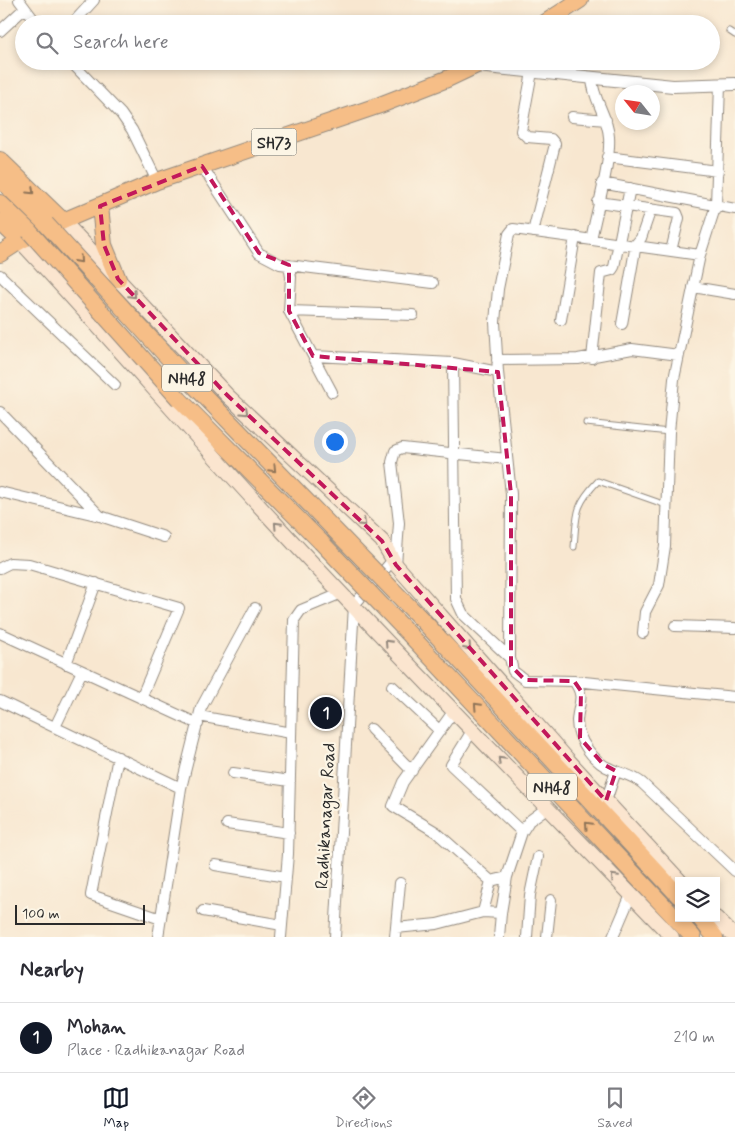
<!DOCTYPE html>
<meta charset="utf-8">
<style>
body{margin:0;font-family:Mynerve,sans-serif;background:#f2f2f3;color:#2b2b33}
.controls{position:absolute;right:15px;bottom:15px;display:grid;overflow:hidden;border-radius:0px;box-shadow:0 2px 8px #0003}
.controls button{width:45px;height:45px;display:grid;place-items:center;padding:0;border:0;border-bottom:1px solid #e1e1e2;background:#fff;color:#2b2b33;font:25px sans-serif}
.compass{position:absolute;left:615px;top:85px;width:45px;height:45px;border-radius:50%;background:#fff;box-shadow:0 2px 8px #0003;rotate:300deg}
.scale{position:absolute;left:15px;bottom:12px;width:130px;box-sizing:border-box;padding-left:5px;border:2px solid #2b2b2b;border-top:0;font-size:14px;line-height:18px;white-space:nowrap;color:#2b2b2b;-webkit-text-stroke:4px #fcf5e5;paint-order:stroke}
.you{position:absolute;left:334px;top:441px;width:18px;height:18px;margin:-12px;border:4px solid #fff;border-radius:50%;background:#1a73e8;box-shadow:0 0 0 8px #1a73e833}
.badge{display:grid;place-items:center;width:32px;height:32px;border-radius:50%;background:#111827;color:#fff;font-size:16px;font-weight:700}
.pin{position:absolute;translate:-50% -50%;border:2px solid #fff;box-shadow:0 1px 5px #0006}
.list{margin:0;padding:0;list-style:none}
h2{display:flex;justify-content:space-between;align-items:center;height:65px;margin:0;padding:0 20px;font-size:21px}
h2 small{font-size:16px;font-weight:400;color:#7c7c81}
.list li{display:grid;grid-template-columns:32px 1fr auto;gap:15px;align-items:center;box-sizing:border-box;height:70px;padding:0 20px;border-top:1px solid #e1e1e2}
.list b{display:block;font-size:19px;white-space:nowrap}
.list p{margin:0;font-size:16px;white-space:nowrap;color:#7c7c81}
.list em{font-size:16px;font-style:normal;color:#7c7c81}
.icon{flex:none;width:28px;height:28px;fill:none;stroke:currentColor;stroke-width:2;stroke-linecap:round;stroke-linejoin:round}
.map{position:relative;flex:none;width:735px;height:937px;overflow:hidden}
.search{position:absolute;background:#fff;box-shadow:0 2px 8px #0003;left:15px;right:15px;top:15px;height:55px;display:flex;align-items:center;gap:12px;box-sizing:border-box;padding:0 18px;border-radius:28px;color:#7c7c81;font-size:19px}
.sheet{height:135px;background:#fff}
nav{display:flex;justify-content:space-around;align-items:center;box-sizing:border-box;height:70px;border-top:1px solid #e1e1e2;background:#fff;font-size:14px;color:#7c7c81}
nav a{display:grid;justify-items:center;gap:2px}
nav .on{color:#111827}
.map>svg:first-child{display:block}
</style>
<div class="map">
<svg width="735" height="937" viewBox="0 0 735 937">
<rect width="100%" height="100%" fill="#fcf5e5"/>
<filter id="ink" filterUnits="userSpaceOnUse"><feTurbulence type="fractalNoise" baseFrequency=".02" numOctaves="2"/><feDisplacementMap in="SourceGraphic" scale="10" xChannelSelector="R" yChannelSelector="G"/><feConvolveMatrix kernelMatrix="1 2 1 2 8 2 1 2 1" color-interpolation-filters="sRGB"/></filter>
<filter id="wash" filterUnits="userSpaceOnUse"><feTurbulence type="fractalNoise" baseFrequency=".0096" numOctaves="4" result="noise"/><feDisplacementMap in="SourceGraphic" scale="20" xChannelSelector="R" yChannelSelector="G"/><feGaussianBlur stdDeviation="1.12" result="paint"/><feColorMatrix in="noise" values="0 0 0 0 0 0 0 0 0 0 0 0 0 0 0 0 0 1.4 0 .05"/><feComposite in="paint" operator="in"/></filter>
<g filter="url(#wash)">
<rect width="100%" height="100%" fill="#f8e7d0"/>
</g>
<g filter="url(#ink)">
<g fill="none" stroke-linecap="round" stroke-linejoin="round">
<g stroke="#92897e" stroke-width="7">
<path id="service" d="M729 31 735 35
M586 423 669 432
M574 547C577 514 574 506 598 481L666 505"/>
</g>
<g stroke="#92897e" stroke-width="12">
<path id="minor" d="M19 0 37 24
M72 24 94 0
M0 31 25 8
M70 61 121 114 132 130 157 181
M532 72 521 131 527 137 551 139 555 144 533 232
M572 117 606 120
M607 157 718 171
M202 166 259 253 280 264 433 283
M602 183 735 209
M598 202 677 213 679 218 671 251
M591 240C596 213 611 162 609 137 608 116 593 100 592 79
M700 255 521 230 513 229 509 234 498 289 495 322 498 372 511 494 510 658 513 671 525 680 574 681 735 697
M289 265 291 277 289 311 332 392
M0 275 115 385
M693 287 735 294
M289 311 413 315
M561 320 575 237
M622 324 636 244 641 238 651 209
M313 356 453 363 498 372
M592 358 601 273 612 270 614 267 630 188
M497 360 578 359 632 349 679 355
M453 363 456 599 463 614 510 658
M0 412 100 516 0 492
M100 516 164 537
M396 565 399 523 392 462 395 451 402 448 507 459
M0 568 10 563 29 564 179 608 141 698
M675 626 735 628
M0 633 198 724
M643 633 645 612 659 585 665 546 669 432 674 379 700 255 716 205 720 84
M66 664 96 583
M574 681C586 698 578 703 577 721 577 739 594 763 611 769 623 774 632 775 642 783L735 871
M392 686 440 731
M0 701 181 788
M453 712 403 782 393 806 436 832 491 881 507 877
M199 716 291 733
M55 727 82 671
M371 729 412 771
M472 731 451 765 522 832
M118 757 91 895 161 919
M233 773 290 781
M606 801 616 771
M227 824 289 833
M215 865 286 877
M203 911 282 925
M483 912 491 881
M396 928 437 924 483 912 501 913
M158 937 181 788 201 708 255 608
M281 937 288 854 294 620 301 610 342 593
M335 937 354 605 392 561
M395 937 400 883
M499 937 501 913 507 877 522 832 529 821 548 807
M527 937 530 895 538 857
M547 937 551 900
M613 937 631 895"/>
</g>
<g stroke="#92897e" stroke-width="14">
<path id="tertiary" d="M477 66 673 86 735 84"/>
</g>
<g stroke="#92897e" stroke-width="16">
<path id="secondary" d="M63 221 227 395 382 541 396 565 569 761 680 881
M20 241C106 333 188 429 274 522 404 662 539 799 672 937
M716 918 735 937"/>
</g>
<g stroke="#92897e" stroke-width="18">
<path id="primary" d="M543 24 580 0
M63 221 157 181 380 105 447 79 485 61
M0 254 20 241"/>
</g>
<g stroke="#92897e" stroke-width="18">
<path id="trunk" d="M0 160 63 221 20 241 0 222
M0 179 46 224
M0 203 29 231
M100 206 104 245 118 279
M179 399 321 542
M426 624 679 896
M411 636 693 937
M700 918 715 937"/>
</g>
<use href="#service" stroke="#fff" stroke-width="5"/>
<use href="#minor" stroke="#fff" stroke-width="10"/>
<use href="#tertiary" stroke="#fff" stroke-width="12"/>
<use href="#secondary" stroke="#fbe5cf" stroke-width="14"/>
<use href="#primary" stroke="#f6be87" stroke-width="16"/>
<use href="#trunk" stroke="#f6be87" stroke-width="16"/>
<g stroke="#92897e" stroke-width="18" stroke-linecap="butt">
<path id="trunk-bridge" d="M46 224 183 374 426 624
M29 231 179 399
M321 542 411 636"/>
</g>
<use href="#trunk-bridge" stroke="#f6be87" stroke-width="16"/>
</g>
<defs><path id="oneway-chevron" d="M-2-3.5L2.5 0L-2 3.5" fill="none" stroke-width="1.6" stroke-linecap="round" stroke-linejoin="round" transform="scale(1.25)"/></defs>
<g stroke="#907459">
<use href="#oneway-chevron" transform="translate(31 191) rotate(44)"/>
<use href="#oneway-chevron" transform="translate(79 260) rotate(48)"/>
<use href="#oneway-chevron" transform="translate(273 469) rotate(46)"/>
<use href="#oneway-chevron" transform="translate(477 706) rotate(-133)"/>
<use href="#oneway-chevron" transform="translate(588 825) rotate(-133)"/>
</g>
<g stroke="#93887d">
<use href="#oneway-chevron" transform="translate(133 295) rotate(47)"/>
<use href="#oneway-chevron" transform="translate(245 412) rotate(43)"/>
<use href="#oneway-chevron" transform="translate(363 523) rotate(43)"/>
<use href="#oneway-chevron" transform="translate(277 525) rotate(-133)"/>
<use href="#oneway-chevron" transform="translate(388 643) rotate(-133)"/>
<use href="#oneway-chevron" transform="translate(468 647) rotate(48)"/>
<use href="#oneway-chevron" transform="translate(501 760) rotate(-135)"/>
<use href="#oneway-chevron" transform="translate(614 877) rotate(-133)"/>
</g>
</g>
<path fill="none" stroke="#c2185b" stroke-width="4" stroke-dasharray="10 6" stroke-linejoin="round" d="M202 166 259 253 289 265V311L313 356 498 372 511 494V666L525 680 574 681 581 691 580 738 603 764 616 771 606 801 396 565 382 541 227 395 118 279 104 245 100 206Z"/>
<g text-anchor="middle" stroke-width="4.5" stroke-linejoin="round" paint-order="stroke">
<g fill="#fcf5e5" stroke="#6a6863" stroke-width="1">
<rect x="251.5" y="128.5" width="45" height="27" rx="4"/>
<rect x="162" y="364.5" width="50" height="27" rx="4"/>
<rect x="527" y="773.5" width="50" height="27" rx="4"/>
</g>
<g font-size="16" font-weight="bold" fill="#2b2b2b">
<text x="274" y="148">SH73</text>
<text x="187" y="384">NH48</text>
<text x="552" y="793">NH48</text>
</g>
<g font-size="18" fill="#2b2b2b" stroke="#fcf5e5">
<text transform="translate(325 816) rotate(-87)" y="6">Radhikanagar Road</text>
</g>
</g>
</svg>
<div class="controls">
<button><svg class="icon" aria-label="layers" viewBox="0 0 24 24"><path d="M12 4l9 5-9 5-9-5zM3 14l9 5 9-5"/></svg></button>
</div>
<svg class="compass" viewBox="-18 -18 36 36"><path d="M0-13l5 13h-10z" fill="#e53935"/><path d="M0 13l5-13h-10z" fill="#7c7c81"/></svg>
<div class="scale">100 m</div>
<div class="you"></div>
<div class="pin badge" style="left:326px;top:713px">1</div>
<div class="search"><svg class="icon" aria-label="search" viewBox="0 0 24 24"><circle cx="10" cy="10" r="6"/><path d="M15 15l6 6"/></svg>Search here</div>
</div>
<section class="sheet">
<h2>Nearby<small></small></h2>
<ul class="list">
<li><span class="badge">1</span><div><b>Mohan</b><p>Place · Radhikanagar Road</p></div><em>210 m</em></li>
</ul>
</section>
<nav>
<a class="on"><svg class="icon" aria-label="map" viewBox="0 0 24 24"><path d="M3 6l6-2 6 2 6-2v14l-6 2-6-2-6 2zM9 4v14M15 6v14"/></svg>Map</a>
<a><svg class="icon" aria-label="directions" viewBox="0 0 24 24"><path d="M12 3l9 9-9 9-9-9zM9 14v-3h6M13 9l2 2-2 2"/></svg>Directions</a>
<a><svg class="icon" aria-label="saved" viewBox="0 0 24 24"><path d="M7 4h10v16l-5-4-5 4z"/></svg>Saved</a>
</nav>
